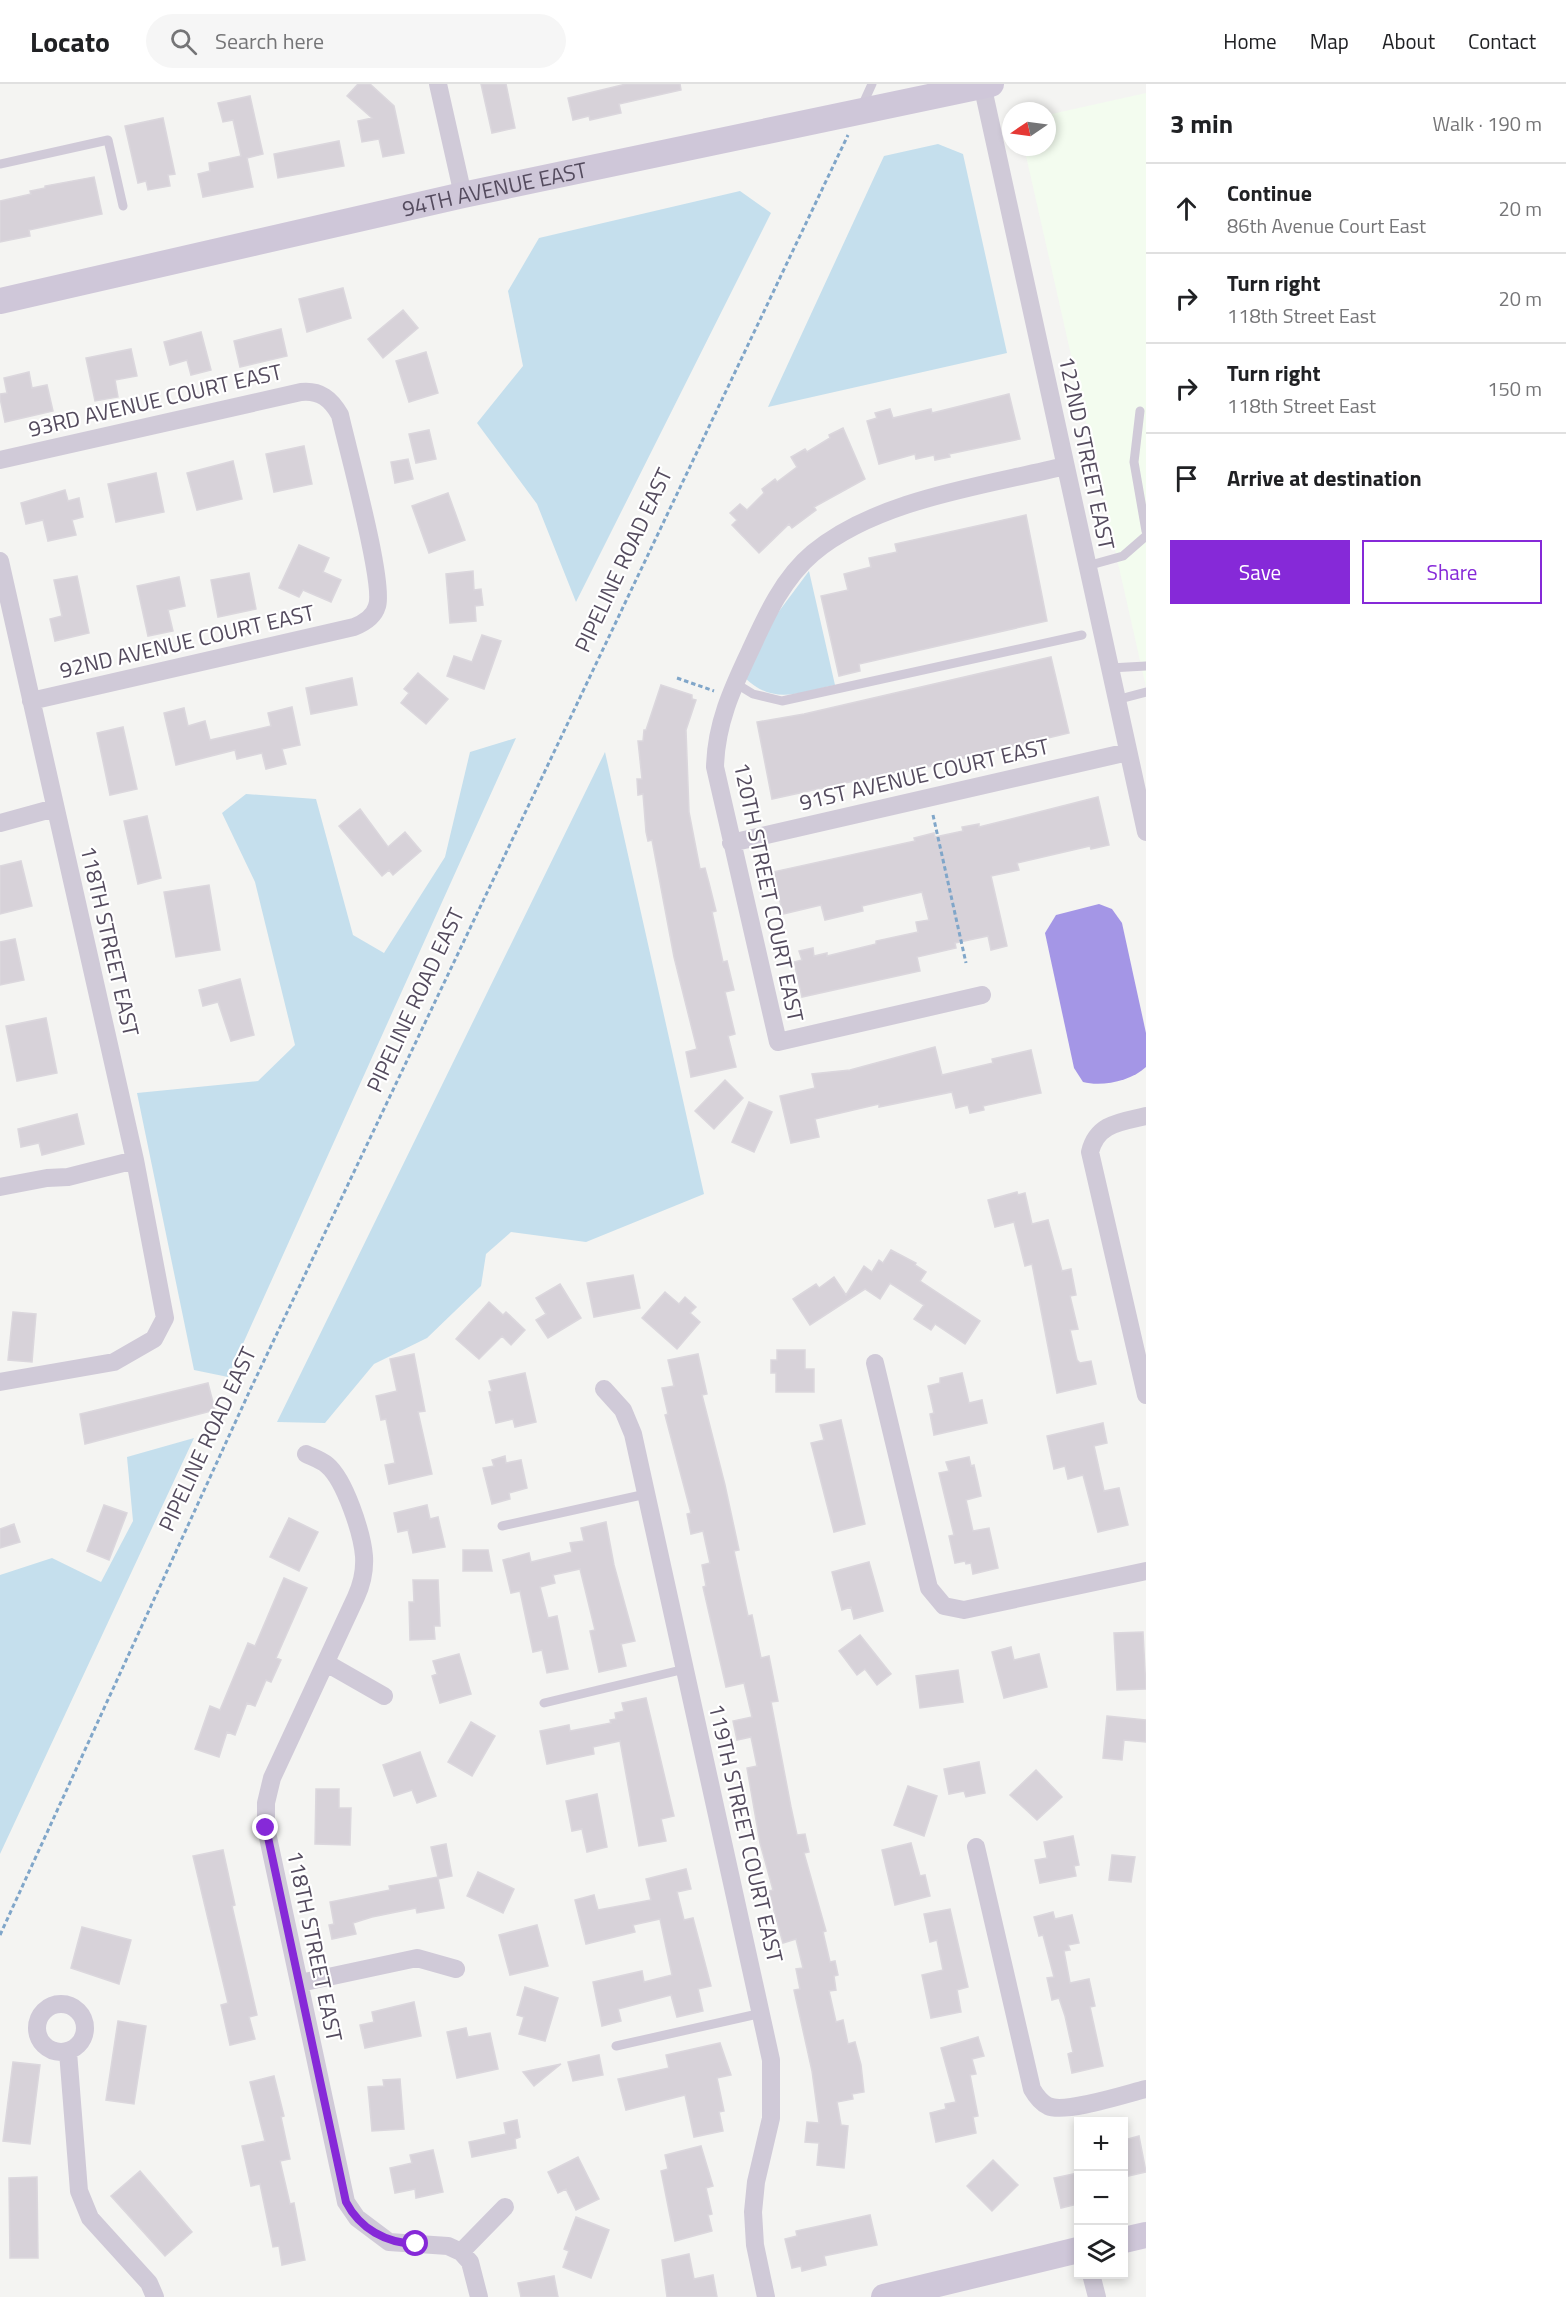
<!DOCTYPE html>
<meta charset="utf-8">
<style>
body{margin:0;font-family:"Titillium Web",sans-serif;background:#f6f6f6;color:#202124}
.controls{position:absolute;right:18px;bottom:18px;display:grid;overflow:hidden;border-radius:0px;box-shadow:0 3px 9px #0003}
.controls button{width:54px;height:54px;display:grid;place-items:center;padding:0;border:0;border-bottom:2px solid #e0e0e0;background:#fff;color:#202124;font:30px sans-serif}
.compass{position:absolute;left:1002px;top:18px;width:54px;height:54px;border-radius:50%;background:#fff;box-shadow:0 3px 9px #0003;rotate:257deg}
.stop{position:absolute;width:18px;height:18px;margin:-14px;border:4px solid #8629d8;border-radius:50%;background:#fff}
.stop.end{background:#8629d8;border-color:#fff;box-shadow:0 2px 6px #0008}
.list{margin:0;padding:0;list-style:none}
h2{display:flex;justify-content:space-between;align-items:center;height:78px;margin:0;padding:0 24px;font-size:26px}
h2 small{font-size:20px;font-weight:400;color:#757577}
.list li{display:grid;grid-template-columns:39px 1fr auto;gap:18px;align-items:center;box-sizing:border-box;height:90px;padding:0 24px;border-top:2px solid #e0e0e0}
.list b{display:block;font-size:22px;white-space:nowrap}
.list p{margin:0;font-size:20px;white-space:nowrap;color:#757577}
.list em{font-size:20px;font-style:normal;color:#757577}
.actions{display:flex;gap:12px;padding:18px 24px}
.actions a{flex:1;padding:14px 0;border:2px solid #8629d8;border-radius:0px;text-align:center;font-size:21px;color:#8629d8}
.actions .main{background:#8629d8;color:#fff}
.icon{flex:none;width:33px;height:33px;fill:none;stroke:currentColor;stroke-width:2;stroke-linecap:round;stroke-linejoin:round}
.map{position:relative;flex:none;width:1146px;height:2213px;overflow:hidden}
header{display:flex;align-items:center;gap:36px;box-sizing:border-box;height:84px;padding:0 30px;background:#fff;border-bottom:2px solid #e0e0e0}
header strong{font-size:28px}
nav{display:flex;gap:33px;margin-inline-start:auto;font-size:21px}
.search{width:420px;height:54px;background:#f6f6f6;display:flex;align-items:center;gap:15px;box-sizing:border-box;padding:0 21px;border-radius:33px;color:#757577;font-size:22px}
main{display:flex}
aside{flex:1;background:#fff}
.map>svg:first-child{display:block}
</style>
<header>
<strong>Locato</strong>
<div class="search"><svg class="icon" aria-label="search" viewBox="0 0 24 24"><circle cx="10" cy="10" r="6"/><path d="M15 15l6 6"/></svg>Search here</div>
<nav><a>Home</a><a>Map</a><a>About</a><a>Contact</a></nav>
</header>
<main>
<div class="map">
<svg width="1146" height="2213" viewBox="0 0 1146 2213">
<rect width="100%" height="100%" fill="#f4f4f2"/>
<path fill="#f3fcef" d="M1146 9V603L1024 63H1047V31Z"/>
<path fill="#c5dfed" d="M938 60 963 70 1007 269 768 323 884 72Z
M740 107 771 129 576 518 537 420 477 339 523 282 508 207 539 154Z
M809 487 835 601C800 608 774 622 745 594L771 538Z
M516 654 228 1293 194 1286 137 1009 258 997 295 961 255 798 222 729 246 710 316 715 353 851 384 869 445 773 470 668Z
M605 668 704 1110 586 1158 511 1148 486 1170 481 1202 427 1254 374 1280 325 1339 277 1338Z
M194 1354 0 1770V1491L52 1474 101 1498 133 1437 127 1373Z"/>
<path fill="#a496e6" d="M1099 820 1112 825 1122 839 1146 949V983C1131 997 1102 1003 1083 998L1074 984 1045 849 1056 831Z"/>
<path fill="#d7d2d9" stroke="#dbd7dd" stroke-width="1.5" d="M358 0H370L394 22 404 69 383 73 379 55 362 58 358 37 372 34 347 12Z
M481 0H506L515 44 492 49Z
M626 0H680L681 6 619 20 621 29 590 36 589 32 573 36 568 14Z
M250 12 263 70 247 74 253 103 203 113 198 90 210 87 209 79 241 72 233 36 223 38 218 19Z
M163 34 175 90 168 91 170 102 148 106 146 97 138 99 125 42Z
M339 57 344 82 278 94 274 70Z
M94 93 102 130 29 146 30 152 0 158V117L31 110 30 107 45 104V102Z
M343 204 351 234 307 248 299 215Z
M403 226 418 244 383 274 368 255Z
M281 245 287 272 240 283 234 257Z
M201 248 211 286 191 291 187 276 170 281 164 258Z
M131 265 137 292 115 296 118 313 95 317 86 274Z
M426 268 438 309 409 318 396 277Z
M29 288 32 304 47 301 53 327 5 338 0 314V310L7 309 4 294Z
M1009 310 1020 355 949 370 950 373 935 376 934 371 916 375 915 370 879 380 867 337 877 334 875 329 890 325 893 334 931 325 932 329Z
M843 344 865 395 814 423 816 426 792 444 789 440 759 469 732 441 737 436 730 429 740 420 747 426 764 409 762 405 775 395 777 398 797 383 791 373 805 365 807 368 830 354 829 351Z
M429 346 436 375 416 379 409 350Z
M304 362 312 400 274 408 266 370Z
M408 375 413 395 395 399 391 378Z
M233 377 242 415 197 426 187 389Z
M156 389 164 428 116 438 108 400Z
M65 406 68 417 79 414 83 433 72 436 76 451 48 457 43 436 26 440 21 419Z
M448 409 465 456 429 469 412 422Z
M1026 431 1047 537 859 580 860 587 839 592 821 512 848 506 844 490 871 483 869 474 897 468 895 460Z
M299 461 329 474 323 488 341 496 331 518 303 506 299 513 279 504Z
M473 487 474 506 481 505 483 521 475 522 476 537 450 539 446 490Z
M249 489 256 525 218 533 211 496Z
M77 492 89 549 55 557 50 535 62 532 54 496Z
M179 493 185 522 168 526 173 547 148 552 137 502Z
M482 551 501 557 484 605 447 592 454 572 472 578Z
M1051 573 1069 649 936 681 909 687V685L772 715 757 638 804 630Z
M418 589 448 615 426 640 401 619 409 609 404 605Z
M352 594 357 621 311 630 306 604Z
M661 601 692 611V615L696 616 686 646 689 728 700 785 705 784 709 799 716 827 712 828 723 878 727 877 734 906 725 908 735 950 728 952 736 983 691 993 686 968 697 965 674 873 652 756 648 757 646 748 643 710 638 711 637 695H642L638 657H643L644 646H646Z
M292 623 300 661 282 665 286 680 266 685 262 669 237 675 235 666 176 681 164 629 184 624 188 642 205 637 210 656 271 642 268 629Z
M123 643 137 705 110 711 97 649Z
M1098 713 1109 761 1091 765 1090 762 1017 779 1019 786 991 792 1007 862 991 866 988 852 955 859 956 864 917 873 920 887 802 913 794 878 802 876 799 867 813 864 814 872 827 869V872L876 860V857L918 848 916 838 929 836 922 808 862 822 863 827 825 836 821 821 783 830 773 788 915 757 914 754 934 749 935 753 963 747 962 743 979 740V743Z
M360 725 388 763 405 748 421 767 393 791 389 786 382 792 339 742Z
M147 732 161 794 138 800 124 737Z
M21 777 32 822 0 830V782Z
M209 801 220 866 176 873 164 808Z
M15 855 24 896 0 901V858Z
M240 895 254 951 231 957 218 918 203 922 199 906Z
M46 934 57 989 17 997 6 942Z
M935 963 942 991 993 979 992 975 1031 966 1041 1009 983 1022 984 1026 970 1029 968 1021 956 1024 952 1008 879 1023V1020L815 1035 819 1053 791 1059 780 1012 815 1004 812 990 850 986Z
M725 996 743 1014 714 1045 695 1027Z
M749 1018 772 1028 754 1068 732 1058Z
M77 1030 84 1060 42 1071 39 1059 21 1063 18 1045Z
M1017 1108 1018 1111 1025 1109 1032 1140 1048 1136 1062 1187 1071 1185 1076 1211 1070 1212 1078 1245 1070 1246 1077 1276 1080 1279 1091 1277 1096 1300 1057 1309 1032 1180 1025 1182 1014 1138 995 1143 988 1116Z
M891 1166 916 1179 915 1181 926 1188 920 1197 980 1237 965 1260 935 1240 931 1246 914 1235 924 1221 890 1199 880 1215 865 1205 810 1241 793 1215 816 1200 819 1204 834 1193 846 1211 864 1182 872 1188 879 1176 883 1179Z
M633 1191 640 1224 594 1233 587 1199Z
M560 1200 581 1234 548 1254 536 1236 546 1230 536 1214Z
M665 1208 679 1220 685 1213 696 1223 690 1229 700 1238 677 1265 642 1234Z
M489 1218 503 1231 506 1228 525 1246 511 1261 502 1252 479 1275 456 1255Z
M13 1228 36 1230 32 1278 8 1276Z
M777 1266H805V1285H814V1308H776V1289H771V1276H777Z
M414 1270 425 1327 418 1328 432 1390 389 1400 385 1381 395 1379 386 1335 381 1336 376 1312 397 1307 390 1275Z
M698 1270 707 1310 702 1311 725 1401 739 1466 734 1467 748 1532 752 1531 761 1574 769 1572 778 1617 771 1618 791 1723 797 1751 805 1750 809 1768 804 1769 826 1847 823 1848 830 1878 835 1877 838 1891 834 1892 836 1906 829 1907 836 1938 843 1936 848 1960 855 1958 861 1981 864 2008 852 2010 853 2015 837 2018 841 2041 848 2042 844 2084 817 2081 819 2059 805 2058 807 2038 819 2039 812 1987 794 1906 800 1905 796 1885 803 1884 796 1855 783 1859 774 1827 769 1807 773 1806 760 1759 747 1684 757 1682 751 1653 737 1656 733 1637 752 1633 744 1599 726 1603 703 1503 706 1502 702 1481 710 1479 703 1447 691 1450 687 1430 691 1429 665 1331 668 1330 662 1304 674 1302 668 1276Z
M525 1289 536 1338 515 1343 513 1335 496 1339 489 1308 492 1307 489 1297Z
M962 1289 969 1319 982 1316 987 1339 934 1351 930 1330 934 1329 928 1302 940 1299V1294Z
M208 1299 215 1326 85 1360 80 1330Z
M841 1336 865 1440 834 1448 811 1359 824 1356 820 1341Z
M1103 1339 1107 1359 1094 1362 1104 1407 1119 1404 1128 1441 1098 1448 1083 1391 1068 1395 1065 1382 1054 1385 1047 1352Z
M505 1372 506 1379 521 1376 527 1404 509 1409 510 1415 492 1420 483 1384 494 1382 492 1376Z
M969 1373 971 1382 974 1381 981 1412 966 1416 973 1447 989 1444 998 1484 973 1490 971 1479 966 1480 965 1477 955 1479 949 1452 954 1451 939 1389 949 1387 946 1378Z
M104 1421 127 1429 109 1476 87 1467Z
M427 1421 430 1435 438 1433 445 1463 413 1469 408 1446 398 1448 394 1429Z
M289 1434 318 1448 299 1487 270 1473Z
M606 1438 614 1481 635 1557 621 1560 626 1582 599 1588 590 1547 595 1546 580 1485 553 1491 555 1499 540 1503 548 1534 557 1532 568 1585 547 1589 542 1566 533 1568 520 1507 511 1509 503 1476 529 1469 531 1478 572 1468 570 1459 584 1457 581 1444Z
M14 1440 20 1458 0 1464V1445Z
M463 1466H488L492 1487H463Z
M869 1478 883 1527 854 1535 851 1523 842 1526 832 1488Z
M284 1494 307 1504 276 1574 281 1576 271 1598 266 1596 255 1622 247 1619 235 1651 227 1648 219 1673 195 1665 210 1622 220 1626 248 1559 255 1562Z
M413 1496H438L440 1542H434L435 1555 410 1556 409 1518H414Z
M1143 1548 1146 1605 1117 1606 1114 1549Z
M860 1551 891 1590 877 1601 865 1585 857 1591 839 1567Z
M1011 1563 1014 1576 1039 1570 1047 1603 1004 1614 992 1568Z
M459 1570 471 1610 440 1619 432 1592 437 1590 433 1577Z
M958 1586 963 1618 920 1624 916 1592Z
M646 1614 674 1732 661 1735 666 1757 639 1762 620 1657 593 1663 594 1670 547 1680 540 1647 569 1641 570 1647 611 1639 610 1636 616 1635 615 1629 624 1627 622 1619Z
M1107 1632 1146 1636V1658L1124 1656 1122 1676 1103 1674Z
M471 1638 495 1652 472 1692 448 1678Z
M420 1668 436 1712 417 1719 412 1706 394 1712 383 1681Z
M979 1678 985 1709 966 1713 964 1707 949 1710 944 1685Z
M1036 1686 1062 1713 1037 1736 1010 1711Z
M908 1702 937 1712 924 1752 894 1741Z
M316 1705H339V1724H351L350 1761 315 1760Z
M597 1710 607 1763 587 1768 582 1745 572 1747 566 1717Z
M1073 1752 1079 1781 1074 1782 1076 1792 1040 1799 1035 1776 1047 1774 1044 1758Z
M911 1759 920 1792 925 1791 930 1812 895 1821 882 1766Z
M446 1760 452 1792 438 1795 444 1824 417 1829 416 1824 372 1833 353 1839 356 1850 332 1855 329 1841 334 1840 330 1818 390 1806 389 1802 438 1793 431 1763Z
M223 1766 235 1821 232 1822 257 1931 249 1933 255 1955 230 1961 221 1921 228 1919 193 1772Z
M1112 1771 1135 1773 1131 1798 1109 1796Z
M686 1785 691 1805 677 1808 684 1836 693 1834 711 1902 698 1905 703 1927 677 1933 671 1911 618 1925 621 1937 602 1942 593 1898 642 1887 644 1898 672 1891 660 1835 633 1841 635 1848 586 1860 575 1816 594 1811 598 1826 651 1816 646 1795Z
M478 1788 514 1805 503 1829 467 1812Z
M950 1825 968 1903 957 1906 961 1928 931 1934 922 1891 943 1886 937 1856 930 1858 924 1830Z
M1053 1828 1055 1835 1072 1831 1079 1859 1068 1861 1070 1866 1064 1867 1070 1899 1089 1895 1095 1922 1090 1923 1103 1982 1072 1989 1068 1970 1073 1968 1065 1932 1059 1914 1052 1916 1047 1894 1054 1893 1043 1851 1039 1852 1034 1833Z
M537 1841 548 1882 510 1891 499 1851Z
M82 1843 131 1856 119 1900 71 1884Z
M525 1903 558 1914 545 1957 519 1950 524 1933 517 1931Z
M414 1918 421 1952 365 1964 360 1941 374 1938 372 1928Z
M118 1937 146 1942 134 2020 106 2016Z
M466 1944 468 1953 490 1949 498 1985 457 1994 447 1948Z
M978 1953 984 1972 972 1975 976 1990 970 1991 978 2032 973 2033 976 2049 936 2058 930 2029 946 2025 945 2020 956 2018 941 1964Z
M720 1959 731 1991 717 1994 724 2027 719 2028 723 2047 694 2053 685 2011 626 2026 618 1995 669 1984 666 1971Z
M599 1971 603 1991 573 1997 568 1978Z
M13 1978 40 1981 30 2060 3 2057Z
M561 1980 534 2002 523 1988Z
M274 1992 284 2032 281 2033 290 2075 280 2077 290 2120 294 2119 305 2176 282 2181 279 2162 273 2163 260 2100 251 2102 242 2062 265 2057 250 1998Z
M400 1995 404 2045 372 2047 368 2003 384 2002 383 1996Z
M517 2036 520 2053 515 2055 516 2064 472 2073 469 2058 506 2050 504 2039Z
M1139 2052 1146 2088 1124 2093V2056Z
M701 2062 713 2102 706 2104 712 2130 708 2131 712 2147 675 2157 661 2087 668 2085 665 2071Z
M433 2066 443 2108 416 2114 415 2105 395 2109 390 2084 412 2079 410 2071Z
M578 2073 599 2115 576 2126 566 2105 558 2109 548 2088Z
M993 2076 1018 2101 992 2127 967 2102Z
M140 2087 192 2148 165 2172 111 2112Z
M1078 2089V2120L1061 2124 1054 2094Z
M37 2093 38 2174H10L9 2094Z
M870 2131 877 2161 824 2172 826 2181 802 2187 801 2182 792 2184 785 2155 797 2152 796 2147Z
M576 2133 609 2146 591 2194 563 2183 569 2167 564 2165Z
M689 2170 694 2195 713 2191 717 2213H667L662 2176Z
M554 2192 558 2213H521L518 2199Z"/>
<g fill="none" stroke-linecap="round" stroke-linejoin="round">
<path stroke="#80a6c9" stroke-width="3" stroke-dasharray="4.5 3" stroke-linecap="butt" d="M677 594 714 607
M933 731 966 879
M0 1851 251 1304 848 51"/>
<path stroke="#d0cad8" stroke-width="9" d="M862 22 872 0
M0 80 108 56 123 122
M1140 327 1134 378 1146 447
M1087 482 1123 472 1146 452
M1110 584 1146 582
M735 599 753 610 782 617 1082 551
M1116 616 1146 608
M502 1442 646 1410
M544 1619 685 1585
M616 1962 762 1929"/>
<path stroke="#d0cad8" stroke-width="18" d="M438 0 463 111
M982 0 1146 748
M0 376 301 308C320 306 331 315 340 331 347 363 385 499 377 522 374 533 364 539 354 543L31 617
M0 477 135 1076 165 1234 154 1255 114 1278 0 1298
M0 739 55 724
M731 759 1128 668
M982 911 778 958 715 683C716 640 732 605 750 567 766 532 783 494 813 469 878 415 984 402 1065 382
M1146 1032C1121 1038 1097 1039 1090 1068L1146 1311
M0 1103 47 1094 68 1093 135 1076
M875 1279 929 1504 944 1522 964 1526 1146 1487
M604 1305 623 1326 633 1350 771 1976V2034L756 2098 753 2128 755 2161 766 2213
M306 1370C312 1373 321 1376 327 1381 345 1396 362 1449 364 1472 365 1487 362 1500 356 1513L272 1694 266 1719V1744L346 2118 357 2134 389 2158 448 2162 461 2168 470 2178 479 2213
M328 1580 384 1612
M976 1763 1032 2005C1036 2012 1040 2018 1048 2022 1065 2030 1126 2010 1146 2005
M300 1899 417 1874 456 1885
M37 1944a24 24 0 1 1 48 0a24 24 0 1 1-48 0Z
M68 1968 79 2107 90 2134 149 2199 155 2213
M461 2168 505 2123
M1091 2190 1097 2213"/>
<g stroke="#cfc7d9" stroke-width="26">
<path id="s1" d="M0 217 463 111 991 0"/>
<path d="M1124 2156 1146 2151"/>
<path d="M884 2213 1078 2166"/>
</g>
</g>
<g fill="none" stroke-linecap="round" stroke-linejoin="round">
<path stroke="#8629d8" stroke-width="8" d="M266 1744 346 2118C360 2145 386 2159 416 2160"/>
</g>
<g text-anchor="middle" stroke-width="4.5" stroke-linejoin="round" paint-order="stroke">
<g font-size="22" fill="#544b5e" stroke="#fff">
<text dy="8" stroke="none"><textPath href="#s1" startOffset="507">94TH AVENUE EAST</textPath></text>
<text transform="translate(155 316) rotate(-13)" y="8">93RD AVENUE COURT EAST</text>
<text transform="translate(1087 369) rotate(78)" y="8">122ND STREET EAST</text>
<text transform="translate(623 476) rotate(-65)" y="8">PIPELINE ROAD EAST</text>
<text transform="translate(187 557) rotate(-13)" y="8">92ND AVENUE COURT EAST</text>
<text transform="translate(924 690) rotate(-13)" y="8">91ST AVENUE COURT EAST</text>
<text transform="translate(769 808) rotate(78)" y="8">120TH STREET COURT EAST</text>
<text transform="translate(110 857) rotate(77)" y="8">118TH STREET EAST</text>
<text transform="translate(415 916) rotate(-65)" y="8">PIPELINE ROAD EAST</text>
<text transform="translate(207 1355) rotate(-65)" y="8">PIPELINE ROAD EAST</text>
<text transform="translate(746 1749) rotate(77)" y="8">119TH STREET COURT EAST</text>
<text transform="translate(315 1862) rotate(78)" y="8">118TH STREET EAST</text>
</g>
</g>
</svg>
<div class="controls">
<button>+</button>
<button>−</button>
<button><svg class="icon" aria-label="layers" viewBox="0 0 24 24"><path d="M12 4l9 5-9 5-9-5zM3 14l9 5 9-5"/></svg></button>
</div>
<svg class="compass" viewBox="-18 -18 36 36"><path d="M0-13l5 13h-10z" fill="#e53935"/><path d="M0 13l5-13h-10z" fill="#757577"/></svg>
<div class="stop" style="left:416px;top:2160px"></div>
<div class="stop end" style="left:266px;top:1744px"></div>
</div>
<aside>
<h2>3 min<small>Walk · 190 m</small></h2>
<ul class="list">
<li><svg class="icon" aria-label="ahead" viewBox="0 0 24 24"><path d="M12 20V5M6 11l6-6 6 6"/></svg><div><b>Continue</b><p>86th Avenue Court East</p></div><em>20 m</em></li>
<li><svg class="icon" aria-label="right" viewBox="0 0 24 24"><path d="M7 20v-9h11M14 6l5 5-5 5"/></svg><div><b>Turn right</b><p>118th Street East</p></div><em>20 m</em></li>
<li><svg class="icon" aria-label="right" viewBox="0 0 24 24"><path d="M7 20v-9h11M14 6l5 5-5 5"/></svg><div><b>Turn right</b><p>118th Street East</p></div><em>150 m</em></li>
<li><svg class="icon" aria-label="arrive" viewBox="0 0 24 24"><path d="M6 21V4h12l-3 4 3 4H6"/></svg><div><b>Arrive at destination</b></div></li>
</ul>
<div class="actions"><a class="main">Save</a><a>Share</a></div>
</aside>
</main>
